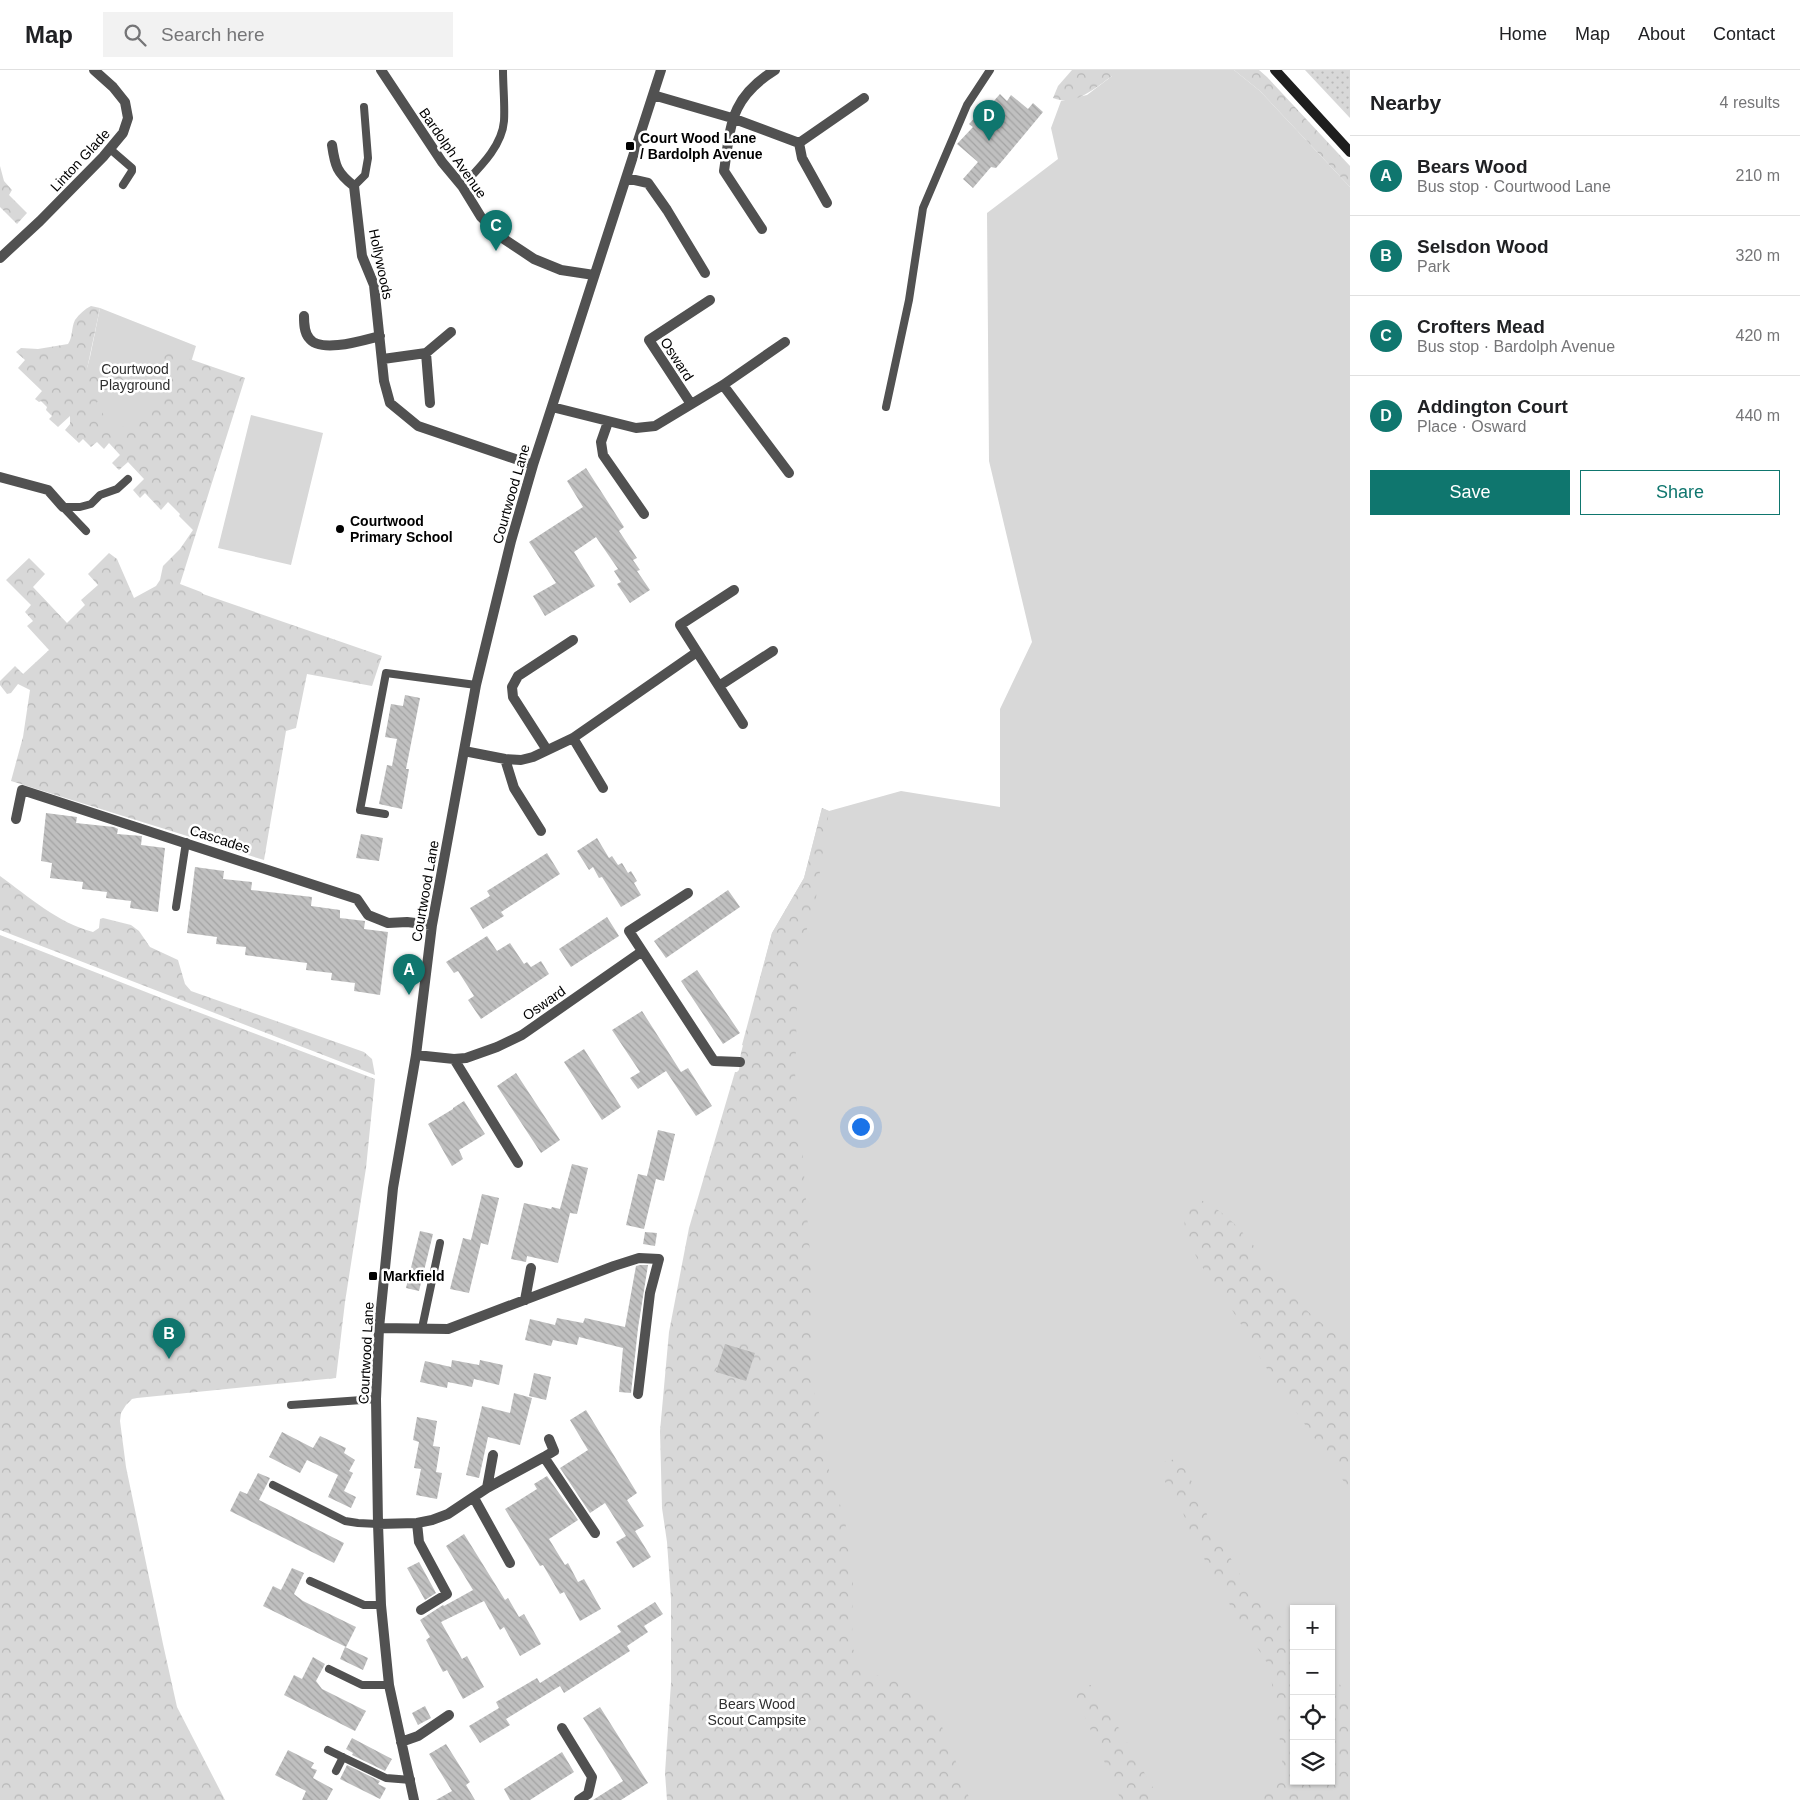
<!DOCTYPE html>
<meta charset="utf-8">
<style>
body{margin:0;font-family:Helvetica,sans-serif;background:#f2f2f2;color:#202124}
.controls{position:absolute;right:15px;bottom:15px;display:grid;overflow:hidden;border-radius:0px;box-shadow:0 1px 4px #0004}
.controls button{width:45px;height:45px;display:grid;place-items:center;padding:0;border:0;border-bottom:1px solid #e0e0e0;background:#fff;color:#202124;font:25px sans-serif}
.you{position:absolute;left:860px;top:1056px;width:18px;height:18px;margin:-12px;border:4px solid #fff;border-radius:50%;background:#1a73e8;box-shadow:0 0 0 8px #1a73e833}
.badge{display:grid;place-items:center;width:32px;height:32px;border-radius:50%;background:#0f766e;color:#fff;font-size:16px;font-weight:700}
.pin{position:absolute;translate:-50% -41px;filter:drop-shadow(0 1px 2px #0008)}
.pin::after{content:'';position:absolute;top:26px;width:18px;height:15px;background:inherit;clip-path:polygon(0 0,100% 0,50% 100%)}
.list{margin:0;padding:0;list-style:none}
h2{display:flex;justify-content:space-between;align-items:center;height:65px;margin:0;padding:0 20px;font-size:21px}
h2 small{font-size:16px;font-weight:400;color:#757577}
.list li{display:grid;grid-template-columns:32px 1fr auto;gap:15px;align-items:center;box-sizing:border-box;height:80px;padding:0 20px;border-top:1px solid #e0e0e0}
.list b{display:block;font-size:19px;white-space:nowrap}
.list p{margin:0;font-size:16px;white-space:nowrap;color:#757577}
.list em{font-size:16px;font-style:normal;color:#757577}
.actions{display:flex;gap:10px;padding:15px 20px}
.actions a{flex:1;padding:11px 0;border:1px solid #0f766e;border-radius:0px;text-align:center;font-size:18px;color:#0f766e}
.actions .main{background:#0f766e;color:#fff}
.icon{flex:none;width:28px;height:28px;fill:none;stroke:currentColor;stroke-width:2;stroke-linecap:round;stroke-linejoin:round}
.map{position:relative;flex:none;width:1350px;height:1730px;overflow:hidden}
header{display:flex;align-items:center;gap:30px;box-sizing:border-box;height:70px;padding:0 25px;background:#fff;border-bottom:1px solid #e0e0e0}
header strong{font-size:24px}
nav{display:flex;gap:28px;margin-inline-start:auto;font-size:18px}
.search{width:350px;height:45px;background:#f2f2f2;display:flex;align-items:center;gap:12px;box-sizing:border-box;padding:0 18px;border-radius:0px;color:#757577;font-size:19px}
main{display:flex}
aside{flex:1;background:#fff}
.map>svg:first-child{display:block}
</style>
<header>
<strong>Map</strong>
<div class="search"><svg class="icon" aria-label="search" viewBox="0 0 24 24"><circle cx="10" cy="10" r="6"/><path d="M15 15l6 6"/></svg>Search here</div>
<nav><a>Home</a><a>Map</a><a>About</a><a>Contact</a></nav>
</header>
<main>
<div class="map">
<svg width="1350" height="1730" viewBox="0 0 1350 1730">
<defs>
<pattern id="forest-crowns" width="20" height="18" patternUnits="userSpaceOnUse" patternTransform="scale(1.25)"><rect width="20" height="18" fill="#d8d8d8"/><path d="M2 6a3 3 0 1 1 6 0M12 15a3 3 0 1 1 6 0" fill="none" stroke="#b8b8b8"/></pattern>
<pattern id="garden-dots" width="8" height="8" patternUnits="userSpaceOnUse" patternTransform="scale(1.25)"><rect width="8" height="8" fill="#d8d8d8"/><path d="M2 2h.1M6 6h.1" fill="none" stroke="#b8b8b8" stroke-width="1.8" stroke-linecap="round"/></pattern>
<pattern id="building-back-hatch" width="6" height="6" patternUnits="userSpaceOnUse" patternTransform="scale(1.25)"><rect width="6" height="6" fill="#c0c0c0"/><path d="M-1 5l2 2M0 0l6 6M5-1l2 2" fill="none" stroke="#a3a3a3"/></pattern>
</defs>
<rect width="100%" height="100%" fill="#fff"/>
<path fill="#d8d8d8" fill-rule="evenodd" d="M1112 0H1234L1260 21 1350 117V1730H922L860 1625 741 983 772 863 804 808 822 738 829 741 901 721 1000 737V639L1032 572 989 391 987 143 1058 89 1051 58 1061 31 1087 25 1112 6ZM1294 1539H1331V1711H1294Z
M100 238 196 276 163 384 72 353 90 287Z
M251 345 323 363 291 495 218 478Z"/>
<path fill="url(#forest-crowns)" d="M1072 0H1112V6C1095 18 1075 37 1053 28L1058 16Z
M1234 0H1259L1267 7 1350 96V117L1260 21Z
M0 96 4 111 12 120 9 125 27 143 17 154 0 137Z
M91 236 100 238 87 299 110 306 111 302 128 297 135 306 96 333 115 362 173 323 154 293 169 283H179L178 285 245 308 180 514 201 522 203 524 382 586 372 616 307 604 296 658 286 661 264 790 11 711 23 667 30 620 18 614 11 623 7 624 0 615V611L15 596 23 604 49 580 27 556 33 551 25 542 31 535 6 510 29 488 45 504 33 517 67 553 85 535 81 530 98 515 88 504 109 483 117 489 134 528 156 516 160 510 163 496 180 479 193 460 179 446 180 444 168 432 161 440 145 423 140 428 133 420 144 409 128 392 119 400 112 393 120 385 109 373 104 379 97 372 91 377 83 369 79 373 65 360 70 354V346L58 357 49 349 52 346 46 340 47 337 41 331 39 332 35 329 42 321 18 298 25 290 16 282 21 278 38 279 68 274C73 267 71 258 75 250 79 244 85 239 91 236Z
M822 738 829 741 816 828 802 876 797 931 795 1015 803 1090 813 1224 812 1314 821 1351 827 1394 845 1450 853 1506 852 1555 853 1579 862 1596 869 1603 906 1613 931 1639 945 1662 970 1730H667L665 1703 671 1613V1529L667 1472 662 1438 660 1361 669 1262 689 1158 735 1002H737L739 1000 741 983 744 976 742 975 772 863 804 808Z
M0 806C29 827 58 853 93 862L99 858 100 849 103 848 131 855 139 861 150 877 178 890 185 914 191 921 364 982 372 989 375 1005 0 860Z
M0 865 174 933 375 1009 366 1098 345 1232 336 1308 137 1328 132 1329 126 1335 121 1343 120 1351 126 1397 163 1574 177 1637 225 1730H0Z
M1198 1129C1243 1147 1267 1200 1300 1234 1315 1249 1333 1262 1350 1277V1421C1325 1382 1297 1344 1271 1305 1257 1284 1246 1261 1232 1240 1215 1215 1192 1188 1185 1158 1183 1147 1187 1133 1198 1129Z
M1175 1389 1182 1394 1201 1428 1209 1450 1212 1465 1230 1487 1242 1508 1294 1573V1711H1331V1605L1337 1610 1350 1630V1730H1252L1284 1708 1277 1644 1269 1596 1230 1535 1191 1465 1181 1437 1164 1410 1161 1398 1164 1392Z
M1084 1615H1091L1097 1620 1160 1730H1121L1076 1626 1079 1618Z"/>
<path fill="url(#garden-dots)" d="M1305 0H1350V48Z"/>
<path fill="url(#building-back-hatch)" d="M1000 24 1007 31 1011 25 1028 39 1033 33 1043 42 1003 90 996 98 991 97 973 118 963 109 978 92 957 74 973 57 969 54 981 41 983 43Z
M586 398 624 457 619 461 637 488 633 490 640 500 637 501 650 520 630 533 617 514 621 512 614 501 618 499 596 467 574 482 595 516 545 546 533 526 556 513 529 472 583 437 567 411Z
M405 625 420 628 406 699H409L402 739 379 734 387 695 392 696 397 669 385 667 391 634 403 636Z
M46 743 77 747 76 753 114 757 118 759 117 764 142 766 141 775 165 778 158 842 130 838 131 831 106 828 107 822 82 819 83 812 50 808 52 793 41 791Z
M361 764 383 768 379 791 356 788Z
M597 768 609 788 612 786 618 795 622 793 628 803 631 801 637 811 634 813 641 825 621 837 602 807 599 808 593 797 589 800 577 781Z
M547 783 560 804 501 842 504 846 483 859 470 838 490 826 487 821Z
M195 797 224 801 223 809 252 812 251 820 312 827 311 836 340 840V848L365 851 364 859 388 862 380 925 354 921 355 913 331 910 332 903 306 900 307 893 245 885 246 877 216 874 217 867 187 863Z
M728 820 740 837 666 888 654 871Z
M607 847 619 866 571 897 559 879Z
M487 866 497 881 510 873 524 894 527 892 531 897 541 891 549 904 481 949 468 930 474 926 458 901 454 903 446 892Z
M697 900 740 963 723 974 681 911Z
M642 941 681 1002 688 998 712 1036 696 1046 666 1001 638 1019 630 1008 640 1002 612 960Z
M584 979 621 1037 602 1050 564 992Z
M516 1003 560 1070 541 1083 497 1016Z
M464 1031 485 1064 459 1080 463 1089 452 1096 428 1054 453 1039V1038Z
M658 1060 675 1064 664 1111 656 1109 644 1159 626 1155 638 1104 647 1106Z
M572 1094 588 1098 577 1144 570 1143 558 1193 527 1186 526 1192 511 1189 524 1133 551 1139 552 1137 560 1139Z
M482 1124 499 1128 488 1175 481 1173 469 1223 450 1219 463 1168 471 1170Z
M420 1161 433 1164 419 1221 406 1218Z
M645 1162 657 1163 655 1176 643 1174Z
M640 1195H648L638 1258 631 1323 619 1322 623 1278 579 1267 577 1275 553 1270 551 1276 525 1270 530 1249 555 1255 557 1248 583 1253 585 1248 625 1257 636 1196Z
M725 1274 755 1283 746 1311 716 1302Z
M452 1290 479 1295 480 1290 503 1295 499 1315 474 1309 472 1317 448 1312 447 1318 420 1312 425 1291 451 1297Z
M534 1303 551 1307 546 1330 529 1326Z
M514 1323 532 1328 520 1375 488 1367 479 1408 466 1405 482 1336 510 1343Z
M586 1340 637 1423 627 1430 644 1456 635 1461 651 1487 633 1498 616 1472 626 1466 605 1433 590 1443 560 1398 588 1380 570 1350Z
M417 1347 437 1351 433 1376 440 1377 436 1402 442 1403 437 1429 416 1425 421 1399 414 1398 419 1372 413 1370Z
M282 1362 313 1378 320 1366 346 1378 344 1383 355 1390 349 1401 353 1403 344 1421 356 1427 351 1438 328 1427 338 1405 307 1390 300 1403 269 1387Z
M258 1403 270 1408 259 1430 344 1473 334 1493 230 1441 240 1421 247 1424Z
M547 1406 578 1450 549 1469 565 1495 568 1493 578 1512 584 1509 601 1539 580 1551 564 1522 560 1524 543 1495 540 1496 505 1439 537 1419 534 1414Z
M464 1464 505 1530 508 1528 519 1547 524 1544 541 1574 520 1586 504 1557 500 1560 484 1531 441 1552 462 1589 467 1586 484 1617 463 1629 447 1600 443 1602 426 1570 430 1567 420 1550 443 1535 444 1536 473 1520 446 1476Z
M419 1492 436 1523 425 1530 407 1498Z
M292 1498 304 1503 294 1524 303 1531 356 1557 346 1577 263 1536 273 1516 281 1520Z
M655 1532 663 1544 644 1556 648 1562 627 1576 630 1581 564 1623 560 1616 506 1649 510 1655 480 1673 469 1656 499 1638 496 1632 537 1608 540 1613 621 1562 617 1556Z
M345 1577 368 1588 363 1600 340 1589Z
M313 1587 325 1594 316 1611 322 1619 366 1641 355 1661 284 1625 294 1605 302 1609Z
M425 1636 431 1648 418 1655 412 1643Z
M600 1637 648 1713 621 1730H593L623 1711 583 1648Z
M352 1668 392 1689 385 1701 352 1685 353 1683 346 1679Z
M446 1674 470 1712 466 1715 475 1730H436L452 1721 429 1684Z
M288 1680 314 1693 311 1698 317 1700 313 1708 333 1719 327 1730H302L306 1721 275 1705Z
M562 1682 574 1702 530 1730H510L504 1719Z
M347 1695 380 1711 378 1714 386 1718 380 1729 340 1709Z"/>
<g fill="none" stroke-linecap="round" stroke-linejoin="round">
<path stroke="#515151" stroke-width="8" d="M110 79 132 98V101L123 115
M354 116 365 105 368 88 364 37
M462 116C478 99 502 77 504 51 505 34 503 17 503 0
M886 337 909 230 923 138 967 35 990 0
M63 437H80L91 434 100 425 117 419 128 409
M63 437 86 461
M385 744 360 740 386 603 476 615
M176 837 186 772
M422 1258 440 1173
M291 1335 376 1329
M273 1415 345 1451 358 1453 378 1454
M310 1511 364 1535H381
M329 1599 362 1615H389
M328 1680 386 1708 411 1710
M336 1701 343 1687"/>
<path stroke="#515151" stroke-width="10" d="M381 0 442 92 462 116 481 147 504 169 534 189 561 200 594 205
M653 25 732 48 799 73
M799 73 864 28
M799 73 802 88 827 133
M332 75C335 96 337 103 354 116L362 186 374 215 384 311 390 333 418 356 533 395
M626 108 648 113 667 140 705 203
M762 159 724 101C731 54 730 28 775 0
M0 188 40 151 103 87 123 63 128 48 125 32 113 17 94 0
M304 246C304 253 304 262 309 268 320 284 364 270 380 266
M426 283 430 333
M383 289 426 283 451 262
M723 315 789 403
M691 334 649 270 710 230
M552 337 636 358 655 356 723 315 785 272
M608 352 601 372 603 385 644 444
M0 407 48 420 63 437
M734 520 680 555 743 654
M719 616 773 581
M573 668 603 718
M547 680 513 627 512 617 518 606 573 570
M464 681 505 689 521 690 533 687 573 668 697 582
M505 689 514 718 541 761
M16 749 22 720 357 829 368 845 388 853 407 852 432 855
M688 823 629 861 714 991 740 992
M416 985 454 989 466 988 497 977 522 965 641 882
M454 989 518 1093
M525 1230 531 1198
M379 1258 448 1259 614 1196 639 1188 659 1189 650 1223 638 1324
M544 1387 554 1381 549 1369
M487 1418 493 1385
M474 1428 510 1493
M417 1453 419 1472 447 1524 421 1540
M378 1454 417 1453 432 1450 448 1444 487 1418 544 1387 595 1463
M562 1658 592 1707 588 1724 579 1730
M401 1672 418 1666 449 1645
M414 1730 389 1615 381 1535 378 1454 376 1329 379 1258 393 1118 416 985 432 855 476 615 511 471 533 395 661 0"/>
<path stroke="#1e1e1e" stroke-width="10" d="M1275 0 1350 82"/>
</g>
<g fill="#000" stroke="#fff" stroke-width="2">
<rect x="625" y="71" width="10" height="10" rx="2.5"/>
<circle cx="340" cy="459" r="5"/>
<rect x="368" y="1201" width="10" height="10" rx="2.5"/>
</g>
<g text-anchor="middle" stroke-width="5" stroke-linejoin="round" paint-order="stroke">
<g font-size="14" font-weight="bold" fill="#000" stroke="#fff" text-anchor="start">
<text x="640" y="73">Court Wood Lane<tspan x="640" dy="16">/ Bardolph Avenue</tspan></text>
<text x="350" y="456">Courtwood<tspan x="350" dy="16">Primary School</tspan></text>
<text x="383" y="1211">Markfield</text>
</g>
<g font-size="14" fill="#000" stroke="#fff">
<text transform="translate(453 83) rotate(55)" y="5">Bardolph Avenue</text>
<text transform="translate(80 90) rotate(-47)" y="5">Linton Glade</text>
<text transform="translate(381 194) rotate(78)" y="5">Hollywoods</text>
<text transform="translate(677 289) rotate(57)" y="5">Osward</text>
<text transform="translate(511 424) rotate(-74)" y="5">Courtwood Lane</text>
<text transform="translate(220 769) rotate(18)" y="5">Cascades</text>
<text transform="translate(425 821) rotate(-80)" y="5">Courtwood Lane</text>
<text transform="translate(544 933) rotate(-35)" y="5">Osward</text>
<text transform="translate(366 1283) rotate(-87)" y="5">Courtwood Lane</text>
</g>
<g font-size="14" fill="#2f2f2f" stroke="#fff">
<text x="135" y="304">Courtwood<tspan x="135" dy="16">Playground</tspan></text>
<text x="757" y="1639">Bears Wood<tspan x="757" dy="16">Scout Campsite</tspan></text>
</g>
</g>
</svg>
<div class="controls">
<button>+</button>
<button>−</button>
<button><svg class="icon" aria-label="locate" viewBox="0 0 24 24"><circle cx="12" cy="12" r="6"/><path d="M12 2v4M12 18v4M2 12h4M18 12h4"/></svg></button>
<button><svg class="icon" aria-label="layers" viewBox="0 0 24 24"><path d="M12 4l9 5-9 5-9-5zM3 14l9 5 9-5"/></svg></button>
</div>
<div class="you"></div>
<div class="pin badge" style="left:409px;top:925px">A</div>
<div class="pin badge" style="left:169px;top:1289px">B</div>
<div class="pin badge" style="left:496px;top:181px">C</div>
<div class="pin badge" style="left:989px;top:71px">D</div>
</div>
<aside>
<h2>Nearby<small>4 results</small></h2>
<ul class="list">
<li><span class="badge">A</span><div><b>Bears Wood</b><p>Bus stop · Courtwood Lane</p></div><em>210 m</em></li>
<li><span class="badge">B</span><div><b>Selsdon Wood</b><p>Park</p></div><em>320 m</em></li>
<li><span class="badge">C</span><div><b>Crofters Mead</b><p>Bus stop · Bardolph Avenue</p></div><em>420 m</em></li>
<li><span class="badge">D</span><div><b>Addington Court</b><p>Place · Osward</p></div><em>440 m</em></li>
</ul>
<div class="actions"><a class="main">Save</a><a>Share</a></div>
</aside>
</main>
